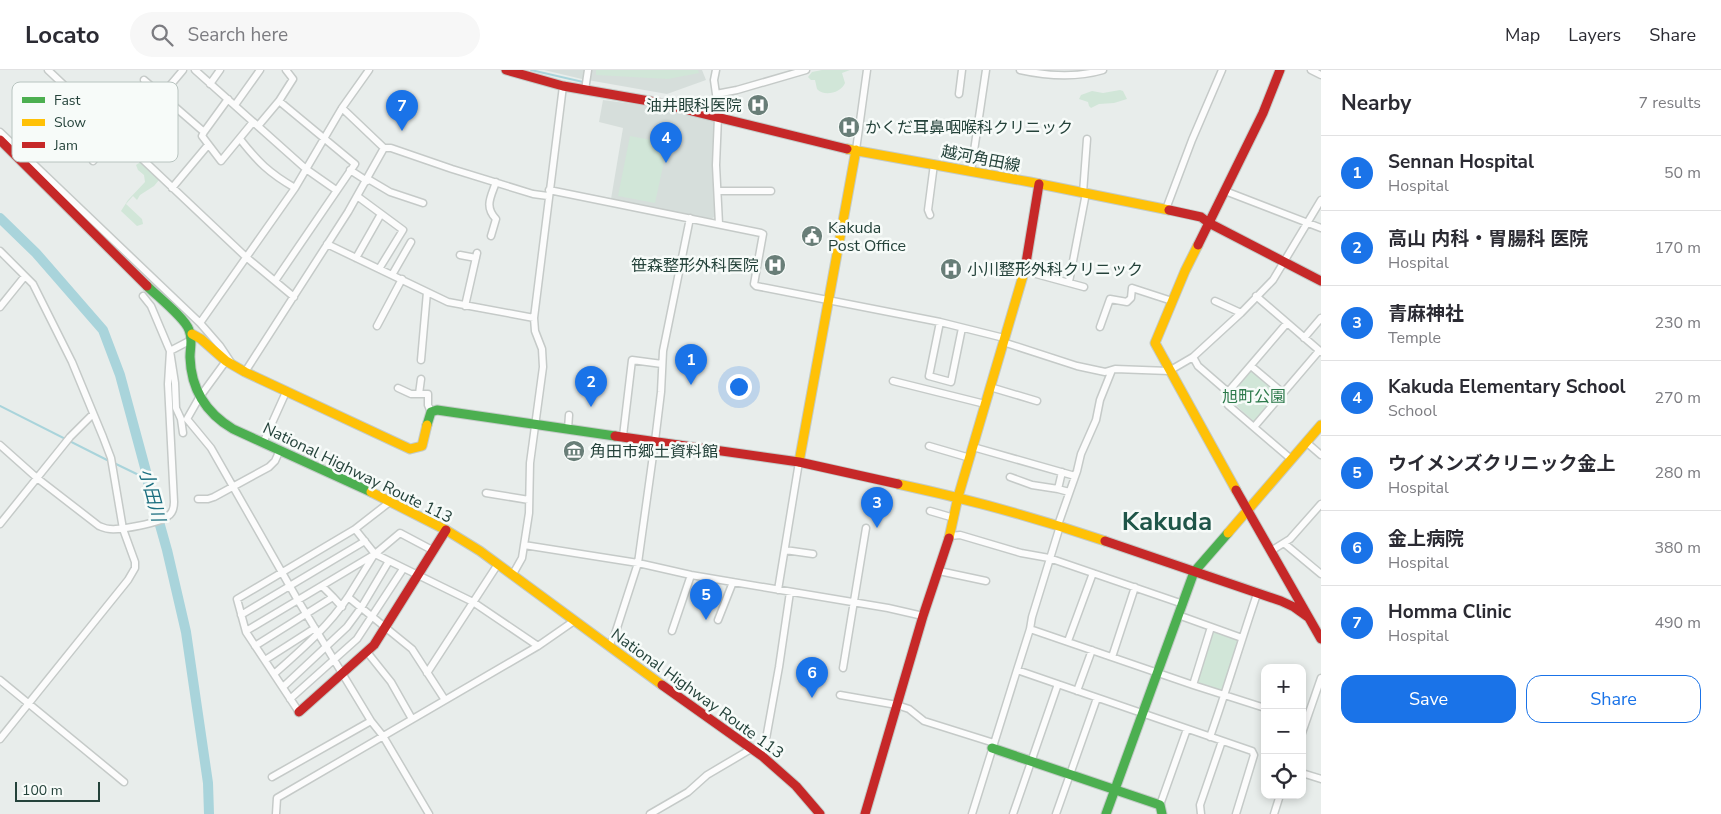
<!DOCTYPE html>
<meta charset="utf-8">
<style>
body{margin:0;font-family:"Nunito Sans","Noto Sans JP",sans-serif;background:#f7f7f7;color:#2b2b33}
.controls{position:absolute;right:15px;bottom:15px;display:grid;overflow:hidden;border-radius:10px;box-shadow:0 2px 8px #0003}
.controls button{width:45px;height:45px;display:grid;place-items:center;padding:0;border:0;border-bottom:1px solid #e1e1e2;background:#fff;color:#2b2b33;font:25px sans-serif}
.scale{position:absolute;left:15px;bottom:12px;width:85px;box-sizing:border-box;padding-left:5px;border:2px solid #24423a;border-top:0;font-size:14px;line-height:18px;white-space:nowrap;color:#24423a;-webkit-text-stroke:4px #f7fbf9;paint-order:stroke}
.you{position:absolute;left:738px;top:316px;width:18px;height:18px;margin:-12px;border:4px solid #fff;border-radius:50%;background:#1a73e8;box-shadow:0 0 0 8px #1a73e833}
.badge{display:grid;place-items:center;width:32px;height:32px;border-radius:50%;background:#1a73e8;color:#fff;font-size:16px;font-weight:700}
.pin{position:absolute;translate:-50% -41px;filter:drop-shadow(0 1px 2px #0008)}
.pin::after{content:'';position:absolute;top:26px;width:18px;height:15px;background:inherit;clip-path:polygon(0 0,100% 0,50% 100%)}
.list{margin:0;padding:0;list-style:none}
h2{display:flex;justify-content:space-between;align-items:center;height:65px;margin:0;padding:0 20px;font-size:21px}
h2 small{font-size:16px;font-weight:400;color:#7c7c81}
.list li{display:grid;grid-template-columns:32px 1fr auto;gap:15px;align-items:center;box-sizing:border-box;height:75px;padding:0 20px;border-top:1px solid #e1e1e2}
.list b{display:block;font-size:19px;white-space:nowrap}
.list p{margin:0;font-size:16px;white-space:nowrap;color:#7c7c81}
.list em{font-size:16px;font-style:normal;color:#7c7c81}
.actions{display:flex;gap:10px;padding:15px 20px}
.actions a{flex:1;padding:11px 0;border:1px solid #1a73e8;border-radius:15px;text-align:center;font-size:18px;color:#1a73e8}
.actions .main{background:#1a73e8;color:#fff}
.icon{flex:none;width:28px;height:28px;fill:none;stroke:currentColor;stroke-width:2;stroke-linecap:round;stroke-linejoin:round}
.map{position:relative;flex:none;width:1321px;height:744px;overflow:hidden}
header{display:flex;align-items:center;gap:30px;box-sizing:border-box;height:70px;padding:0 25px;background:#fff;border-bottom:1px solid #e1e1e2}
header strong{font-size:24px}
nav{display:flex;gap:28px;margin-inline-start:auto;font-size:18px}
.search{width:350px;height:45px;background:#f7f7f7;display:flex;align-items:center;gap:12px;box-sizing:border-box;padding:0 18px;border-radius:28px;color:#7c7c81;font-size:19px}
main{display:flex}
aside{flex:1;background:#fff}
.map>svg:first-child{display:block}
</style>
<header>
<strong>Locato</strong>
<div class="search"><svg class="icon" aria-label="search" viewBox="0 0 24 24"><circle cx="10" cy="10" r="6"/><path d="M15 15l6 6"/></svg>Search here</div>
<nav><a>Map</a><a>Layers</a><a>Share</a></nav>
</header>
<main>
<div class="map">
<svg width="1321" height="744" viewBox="0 0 1321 744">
<rect width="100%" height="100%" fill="#e8edeb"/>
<path fill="#d6dedb" d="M544 0H702L706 10 667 24 582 9Z
M603 30 656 37 709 47 714 51 716 146 711 149 611 129 623 58 599 52Z"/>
<path fill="#d1e6d8" d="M596 0H698L699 3 668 9 596 5Z
M822 0H850L842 3 845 13C841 23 824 27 817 19L815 10H811L808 7 812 2Z
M1120 20 1123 21 1127 29 1114 33 1099 34 1091 38 1089 36 1088 32 1079 29 1081 25 1092 21 1103 23Z
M630 66 668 73 655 133 618 126Z
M142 91 159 110 154 116 140 125 137 130 133 126 126 134 142 149 143 154 137 156 121 141 128 130 145 112 144 105 138 100 136 95Z
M1252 298 1280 323 1255 352C1225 327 1226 328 1252 298Z
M1213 561 1242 572 1224 623 1194 615Z"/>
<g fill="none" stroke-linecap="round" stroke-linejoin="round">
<path stroke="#a9d4db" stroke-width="2" d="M531 0 583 12
M0 336 109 391
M114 393 147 409"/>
<path stroke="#a9d4db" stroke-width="10" d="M0 148 36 183 103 260 120 305 147 405V409L167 480 186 562 208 713 209 744"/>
<g stroke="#c5cac8" stroke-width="9">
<path id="street" d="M48 0 246 187 294 227
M195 0 306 99 336 120
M716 0 714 10 716 24
M1020 0C1047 6 1076 8 1103 0
M1311 0 1321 5
M144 10 204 62 228 29
M210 14 220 0
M585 20 588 0
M959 24 962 0
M162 25 183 0
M235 35 260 0
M342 38 384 78H391L452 99 533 124 548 126
M258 56 279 31 293 9 286 0
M0 62 200 253 220 276 232 294
M204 62 202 66 221 91 253 52
M240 69C258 92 269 103 295 118
M856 80 867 0
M93 91 115 64
M350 100 367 111
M971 101 986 0
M368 109 390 122 423 133
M172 118 208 75
M549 120 761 163 763 164 754 214 756 216 940 252 1004 268
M718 121H771
M1225 121 1321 158
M1083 123 1087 69
M357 126 403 160 379 199
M1166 139 1192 70 1222 0
M930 145 928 140 934 94
M719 154 716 95 718 47 716 24 737 20 806 0
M491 166 496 149C484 136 491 127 496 112
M327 174 448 232 534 248
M0 181 33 214 72 292 103 367 111 388 123 459 135 492V498L128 510 0 669
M460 185 476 188
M356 188 381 144
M1025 201 1084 217
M392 205 411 172
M275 211 355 94 279 31
M1069 212 1086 123
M143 226 151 236 170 281 175 313 176 338 181 349 183 363
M1256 226 1321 282
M1215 231 1241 243
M465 236 477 183
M0 237 25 206
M940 252 929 306 951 312 962 258
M200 253 295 118 342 38 369 0
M377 256 402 209
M1100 257 1110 229 1127 232 1131 228 1132 218 1172 231
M1304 268 1321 248
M1003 272 1077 296 1105 302 1115 299 1169 301 1193 287
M170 281 191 270
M421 290 427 222
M226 291 199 328 187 349 211 378 296 527 371 651 383 666 429 744
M1251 296 1283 323
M245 302 348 142 384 78
M893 311 985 334
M990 317 1037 331
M398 318 411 324H428V335L431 342
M1228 322 1287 253
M419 324 421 309
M1254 357 1319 281
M568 359 569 345
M623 366 632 290 662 294
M1306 372 1321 385
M263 373 286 322
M0 375 37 408 99 456C102 457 106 459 110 459 121 460 160 453 168 446 173 443 174 437 174 432L168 314 170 281
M929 376 970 388
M973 377 1075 406
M1291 389 1228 335V322L1198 296 1193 287 1241 243 1273 210 1321 130
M1062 402 1058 419 1069 422
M1010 407 1032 415 1058 419
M486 423 529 430
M198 429H208L214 427 269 397 275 391 280 380
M930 441 954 448
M0 454 70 367 93 344
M1058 455 1077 401 1081 384 1096 350 1100 330 1112 300
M355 459 375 484 473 532 538 576
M950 466 960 465 1021 483 1049 488 1183 534
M1285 474 1321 504
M524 475 638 493 691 505 888 538 923 546
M785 480 813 484
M1271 481 1290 469 1321 434
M939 501 986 511
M513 504 522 488 529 443 530 393 543 297 542 279 535 261 534 248 563 16
M322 516 333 527
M778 520 799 392
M348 527 374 485
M241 545 365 471
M1178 545 1242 568
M718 550 733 512
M1030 559 1032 547 1060 456
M246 561 375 484 400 463 434 481
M672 561 691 505
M1068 571 1093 503
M255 576 333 527 342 537
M609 576 615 564 638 493 655 371 661 322 663 281 690 148
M367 582 391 612 412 649
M1112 587 1135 517
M265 590 315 558
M843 598 866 458
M1017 600 1030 559 1193 615 1265 638
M427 603 498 494
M274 604C301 580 328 557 348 527L412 579 445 630
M0 610 124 712
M1193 615 1211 557
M283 617 347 557 361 538 389 491
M1077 621 1092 580
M840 625 897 635 909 639 924 651 994 673
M290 629 357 569 403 499
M299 642 246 562 237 529 355 459 391 431
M1302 663 1321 608
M1210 667C1227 619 1241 571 1257 524
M762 686 764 680 779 597 790 522
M1302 703 1321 709
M272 707 371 651
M1160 735 1187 659
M276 744 277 728 538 576 574 551
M650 744 688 722 707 705 751 679
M972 744 1017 600 1252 681 1254 685 1236 744
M1013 744 1058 614
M1056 744 1097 628
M1201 744 1200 735 1222 671
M1274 744 1280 725"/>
</g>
<g stroke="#c3cbc8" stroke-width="11">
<path id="fast" d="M147 216C157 226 185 248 189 260 193 269 190 278 190 287 191 319 206 343 233 359L371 422
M427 355 431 342 437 340 615 366
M992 678 1160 735 1162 744
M1106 744 1194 502 1228 463"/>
</g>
<g stroke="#c3cbc8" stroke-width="11">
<path id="slow" d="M847 79 1030 112 1169 140
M1198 175 1185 201 1155 273 1236 420
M192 264 201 269 226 291 245 302 410 379 422 376 427 355
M799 392 856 80
M898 414C968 429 1037 448 1105 471
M371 422 446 460 480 481 662 615
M1228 463 1321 355
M949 468 958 427 1025 199"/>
</g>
<g stroke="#c3cbc8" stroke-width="11">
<path id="jam" d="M506 0 563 16 655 32 847 79
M0 70 147 216
M1169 140 1201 147 1209 153 1321 211
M1198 175 1263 43 1280 0
M1025 199 1039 114
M615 366 799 392 898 414
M1236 420 1321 569
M1105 471 1281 531 1294 537 1308 547
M662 615 762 686 796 716 820 744
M299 642 374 575 446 460
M865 744 923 546 949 468"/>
</g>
<use href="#street" stroke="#fcfcfc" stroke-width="6"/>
<use href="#fast" stroke="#4caf50" stroke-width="9"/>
<use href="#slow" stroke="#ffc107" stroke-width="9"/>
<use href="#jam" stroke="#c62828" stroke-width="9"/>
</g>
<defs>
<g id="hospital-disc" transform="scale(1.125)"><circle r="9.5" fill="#697e78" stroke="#f7fbf9"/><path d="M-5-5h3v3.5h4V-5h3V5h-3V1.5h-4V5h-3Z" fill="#fff"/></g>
<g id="civic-disc" transform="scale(1.125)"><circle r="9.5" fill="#697e78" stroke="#f7fbf9"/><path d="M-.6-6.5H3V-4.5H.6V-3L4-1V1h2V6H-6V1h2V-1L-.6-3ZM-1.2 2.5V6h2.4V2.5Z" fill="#fff"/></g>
<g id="museum-disc" transform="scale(1.125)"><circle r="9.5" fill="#697e78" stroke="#f7fbf9"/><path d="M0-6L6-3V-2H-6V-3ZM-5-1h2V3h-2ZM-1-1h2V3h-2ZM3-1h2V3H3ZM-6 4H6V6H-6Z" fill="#fff"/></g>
</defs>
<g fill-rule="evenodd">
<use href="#hospital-disc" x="758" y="35"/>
<use href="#hospital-disc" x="849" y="57"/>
<use href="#civic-disc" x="812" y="166"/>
<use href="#hospital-disc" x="775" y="195"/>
<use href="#hospital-disc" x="951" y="199"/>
<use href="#museum-disc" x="574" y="381"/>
</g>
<g text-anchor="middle" stroke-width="5" stroke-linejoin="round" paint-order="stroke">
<g font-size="16" fill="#24423a" stroke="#f7fbf9" text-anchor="start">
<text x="742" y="41" text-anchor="end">油井眼科医院</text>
<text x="865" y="63">かくだ耳鼻咽喉科クリニック</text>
<text x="828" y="163">Kakuda<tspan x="828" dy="18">Post Office</tspan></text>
<text x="759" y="201" text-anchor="end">笹森整形外科医院</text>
<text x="967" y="205">小川整形外科クリニック</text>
<text x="590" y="387">角田市郷土資料館</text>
</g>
<g font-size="16" fill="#24423a" stroke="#f7fbf9">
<text transform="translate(981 88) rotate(11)" y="6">越河角田線</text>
<text transform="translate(358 402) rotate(26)" y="6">National Highway Route 113</text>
<text transform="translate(698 623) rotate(36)" y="6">National Highway Route 113</text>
</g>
<g font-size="16" fill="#2d7a4b" stroke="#f7fbf9">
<text x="1254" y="332">旭町公園</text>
</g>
<g font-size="18" font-style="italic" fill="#1c6f80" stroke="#f7fbf9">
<text transform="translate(152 425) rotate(75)" y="6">小田川</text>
</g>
<g font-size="26" font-weight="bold" fill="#1f5548" stroke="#f7fbf9">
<text x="1167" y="460">Kakuda</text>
</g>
</g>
<rect x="12" y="12" width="166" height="80" rx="8" fill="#f7fbf9" stroke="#b8c4c0" stroke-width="1"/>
<rect x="22" y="27" width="23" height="6" fill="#4caf50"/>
<rect x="22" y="49" width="23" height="7" fill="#ffc107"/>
<rect x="22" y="72" width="23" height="6" fill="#c62828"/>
<g font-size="14" fill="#24423a">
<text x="54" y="35">Fast</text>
<text x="54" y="57">Slow</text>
<text x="54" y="80">Jam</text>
</g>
</svg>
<div class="controls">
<button>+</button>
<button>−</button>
<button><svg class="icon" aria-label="locate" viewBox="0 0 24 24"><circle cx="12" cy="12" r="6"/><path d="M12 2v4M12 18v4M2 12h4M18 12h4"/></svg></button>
</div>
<div class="scale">100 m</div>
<div class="you"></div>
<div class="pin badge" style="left:691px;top:315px">1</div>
<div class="pin badge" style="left:591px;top:337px">2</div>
<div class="pin badge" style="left:877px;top:458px">3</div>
<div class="pin badge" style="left:666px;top:93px">4</div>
<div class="pin badge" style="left:706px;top:550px">5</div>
<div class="pin badge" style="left:812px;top:628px">6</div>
<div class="pin badge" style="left:402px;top:61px">7</div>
</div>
<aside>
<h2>Nearby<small>7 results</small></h2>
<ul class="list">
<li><span class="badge">1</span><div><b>Sennan Hospital</b><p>Hospital</p></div><em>50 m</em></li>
<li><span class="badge">2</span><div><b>高山 内科・胃腸科 医院</b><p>Hospital</p></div><em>170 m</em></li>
<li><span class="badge">3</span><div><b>青麻神社</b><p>Temple</p></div><em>230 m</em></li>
<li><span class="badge">4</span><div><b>Kakuda Elementary School</b><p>School</p></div><em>270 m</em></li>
<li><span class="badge">5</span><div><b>ウイメンズクリニック金上</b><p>Hospital</p></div><em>280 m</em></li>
<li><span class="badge">6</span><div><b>金上病院</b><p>Hospital</p></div><em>380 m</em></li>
<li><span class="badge">7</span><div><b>Homma Clinic</b><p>Hospital</p></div><em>490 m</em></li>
</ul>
<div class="actions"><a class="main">Save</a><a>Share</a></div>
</aside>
</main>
